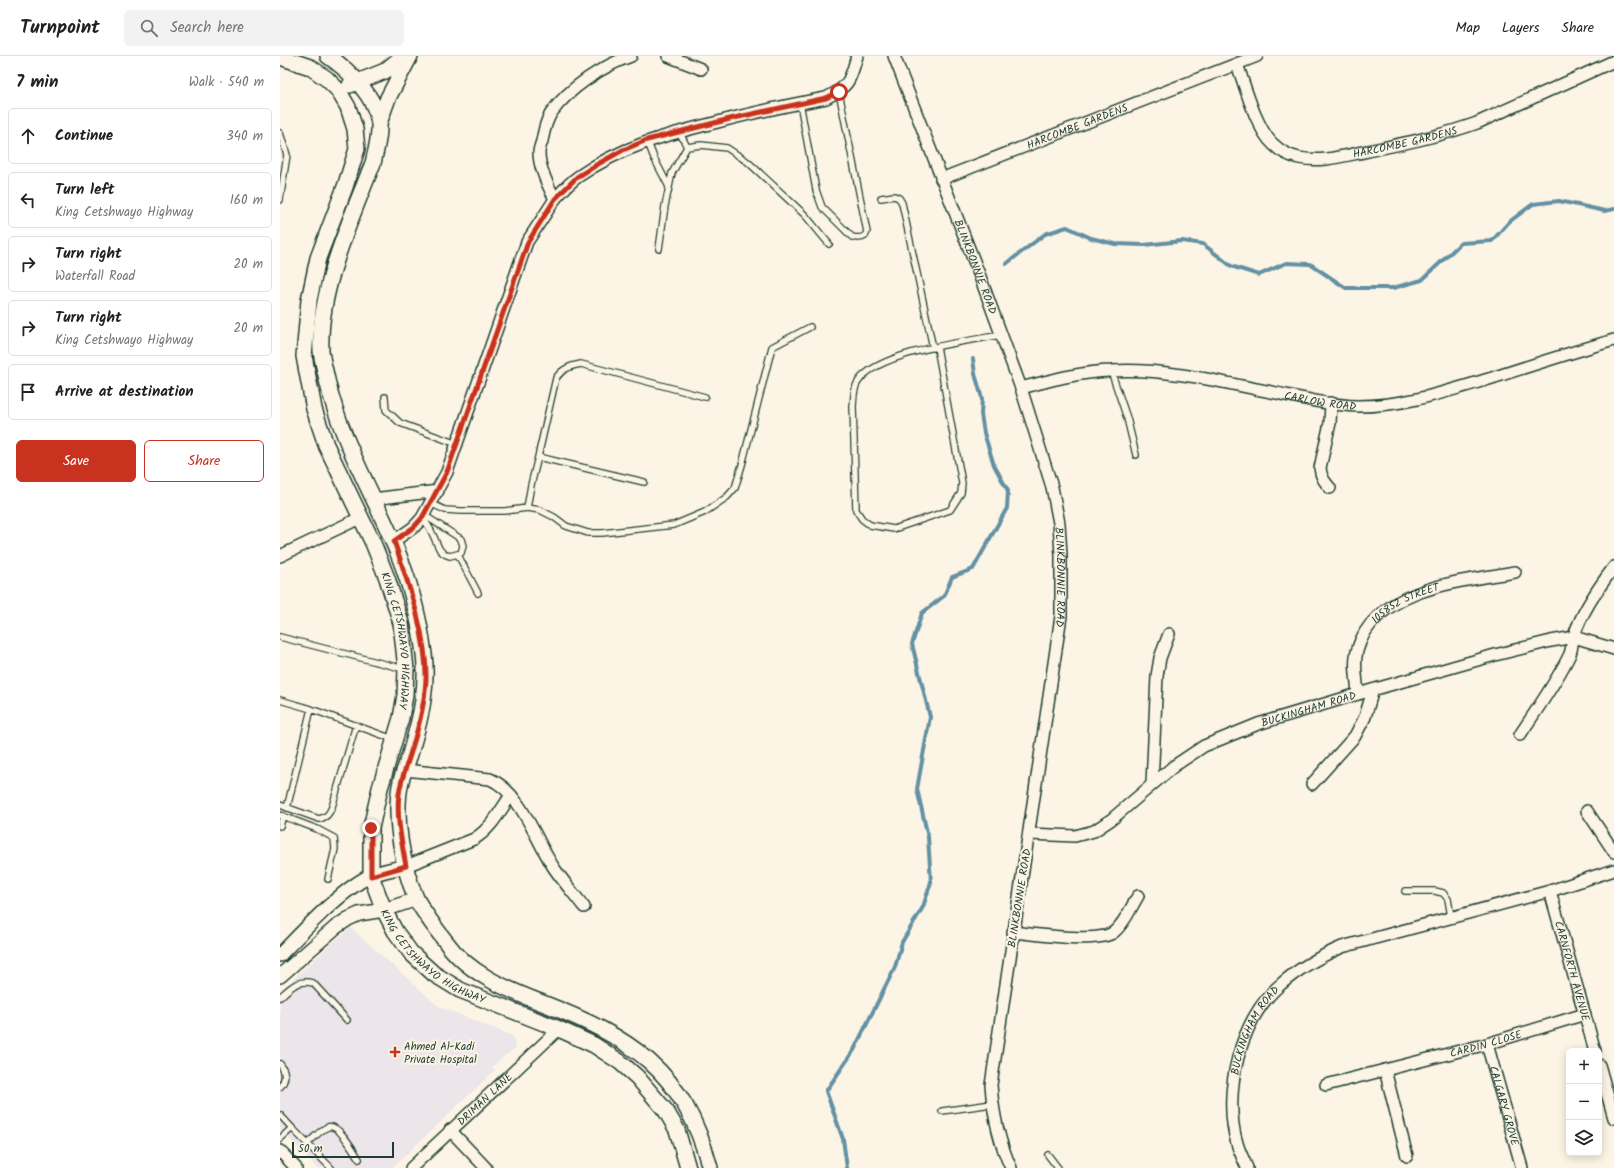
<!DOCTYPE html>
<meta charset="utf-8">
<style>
body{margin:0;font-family:Kalam,sans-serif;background:#f2f2f2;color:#222}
.controls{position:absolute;right:12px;bottom:12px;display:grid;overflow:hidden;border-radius:6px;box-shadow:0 2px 10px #0003}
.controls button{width:36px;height:36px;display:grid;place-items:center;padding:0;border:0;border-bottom:1px solid #e0e0e0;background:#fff;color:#222;font:20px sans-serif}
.scale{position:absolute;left:12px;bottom:10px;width:102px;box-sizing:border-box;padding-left:4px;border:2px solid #1f3d34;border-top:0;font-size:11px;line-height:14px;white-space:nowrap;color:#1f3d34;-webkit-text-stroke:3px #fcf5e5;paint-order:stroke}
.stop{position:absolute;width:12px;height:12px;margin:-9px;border:3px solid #c8321e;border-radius:50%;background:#fff}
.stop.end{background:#c8321e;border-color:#fff;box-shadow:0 1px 4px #0008}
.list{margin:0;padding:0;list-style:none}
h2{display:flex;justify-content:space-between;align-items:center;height:52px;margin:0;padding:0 16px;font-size:17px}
h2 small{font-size:13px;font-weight:400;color:#767676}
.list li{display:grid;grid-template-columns:26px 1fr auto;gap:12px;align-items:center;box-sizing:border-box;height:56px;margin:0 8px 8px;padding:0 8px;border:1px solid #e0e0e0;border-radius:6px}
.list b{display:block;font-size:15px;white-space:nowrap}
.list p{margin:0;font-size:13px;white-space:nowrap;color:#767676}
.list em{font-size:13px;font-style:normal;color:#767676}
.actions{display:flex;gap:8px;padding:12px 16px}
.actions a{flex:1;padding:9px 0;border:1px solid #c8321e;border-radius:6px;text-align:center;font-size:14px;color:#c8321e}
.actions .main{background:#c8321e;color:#fff}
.icon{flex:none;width:22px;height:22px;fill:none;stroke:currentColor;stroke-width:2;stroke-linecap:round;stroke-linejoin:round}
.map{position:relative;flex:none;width:1334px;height:1112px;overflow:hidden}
header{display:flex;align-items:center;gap:24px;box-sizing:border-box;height:56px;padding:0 20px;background:#fff;border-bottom:1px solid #e0e0e0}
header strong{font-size:19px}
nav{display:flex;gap:22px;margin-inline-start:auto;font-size:14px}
.search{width:280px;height:36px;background:#f2f2f2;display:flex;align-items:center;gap:10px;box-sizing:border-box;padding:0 14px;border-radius:6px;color:#767676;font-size:15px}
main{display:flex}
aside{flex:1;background:#fff}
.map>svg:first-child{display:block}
</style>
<header>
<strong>Turnpoint</strong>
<div class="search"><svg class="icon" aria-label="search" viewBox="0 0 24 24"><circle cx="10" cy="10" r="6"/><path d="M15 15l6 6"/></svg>Search here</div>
<nav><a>Map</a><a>Layers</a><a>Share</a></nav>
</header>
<main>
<aside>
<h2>7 min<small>Walk · 540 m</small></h2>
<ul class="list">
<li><svg class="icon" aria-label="ahead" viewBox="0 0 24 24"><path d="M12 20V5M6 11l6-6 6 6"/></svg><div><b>Continue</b></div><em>340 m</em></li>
<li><svg class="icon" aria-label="left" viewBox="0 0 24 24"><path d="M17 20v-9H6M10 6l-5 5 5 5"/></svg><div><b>Turn left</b><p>King Cetshwayo Highway</p></div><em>160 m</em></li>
<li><svg class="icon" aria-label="right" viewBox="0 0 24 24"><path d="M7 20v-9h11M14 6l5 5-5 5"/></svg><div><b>Turn right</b><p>Waterfall Road</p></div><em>20 m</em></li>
<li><svg class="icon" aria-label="right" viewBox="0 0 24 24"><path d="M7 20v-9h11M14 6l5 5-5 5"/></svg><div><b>Turn right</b><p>King Cetshwayo Highway</p></div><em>20 m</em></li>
<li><svg class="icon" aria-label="arrive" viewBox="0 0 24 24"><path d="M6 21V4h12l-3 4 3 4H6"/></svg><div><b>Arrive at destination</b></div></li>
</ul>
<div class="actions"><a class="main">Save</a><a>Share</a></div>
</aside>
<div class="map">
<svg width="1334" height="1112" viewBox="0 0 1334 1112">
<rect width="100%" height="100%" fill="#fcf5e5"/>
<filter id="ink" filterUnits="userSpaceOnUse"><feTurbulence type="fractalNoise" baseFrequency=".025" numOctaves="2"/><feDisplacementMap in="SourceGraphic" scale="8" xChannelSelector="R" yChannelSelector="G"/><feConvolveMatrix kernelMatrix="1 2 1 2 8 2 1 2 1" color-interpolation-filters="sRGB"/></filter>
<g filter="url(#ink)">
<path fill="#ece5e9" d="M71 872 158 950 233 980 236 992 224 1000 212 1011 215 1014 112 1112H37L0 1073V936L53 886Z"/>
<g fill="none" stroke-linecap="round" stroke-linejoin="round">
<path stroke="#6390a4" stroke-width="4" d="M726 208 765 178 787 171 811 182 835 188 864 189 902 185 923 188 951 210 979 219 1006 207 1030 208 1066 232H1113L1142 224 1181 187 1212 185 1229 166 1253 148 1279 145 1325 155 1334 153
M567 1112 563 1083 546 1035 574 994 615 911 622 886 643 851 651 826 648 781 637 733 650 661 632 588 642 557 664 540 672 521 693 513 727 452 728 435 714 409 704 377 701 358 702 342 695 318 693 303"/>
<g stroke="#1f3d34" stroke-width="8">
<path id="service" d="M520 47 536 134 542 151 572 181C577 182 581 183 585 180L587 176 559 36
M399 75 407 91 421 89 447 92 468 106 525 159 549 188
M0 77 7 99 0 144
M367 84 374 102 389 131
M601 142 614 140 619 142 622 147 653 292
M379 193 385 150 392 117 407 91
M657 291 682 427 681 437 670 454 614 473 590 469 582 463 576 454 573 350C574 342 573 333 578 326 597 296 688 285 721 279
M831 315 847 362 856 399
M105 341 106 354 120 367 177 388
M258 401 276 322C282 313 290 310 301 308L425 341
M150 447 165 454 181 455H225L247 452 260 454 274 461 286 470 308 477H322L394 469 425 456 447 441 455 432 462 409 492 291 530 271
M247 452 251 429 258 401 364 426
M142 462C147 467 150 472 153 479 158 489 158 497 170 500L181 497 183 490 181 483 144 459
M178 499 198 537
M0 581 124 613
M0 644 31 653 113 683
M0 749 39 763C47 761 49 758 52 751L76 669
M7 752 31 653
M0 759 37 773 54 782 55 793 48 823
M0 770 3 760
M1125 835H1155L1163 837 1168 843 1171 861
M0 941C11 931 18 923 33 927L67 964
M0 1008C6 1016 6 1024 0 1031
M662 1055 712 1048
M0 1059 12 1072 0 1083
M12 1072 51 1112
M28 1087C34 1082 41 1073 48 1071 58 1067 74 1095 79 1103
M768 1099 778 1112"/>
</g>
<g stroke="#1f3d34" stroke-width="14">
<g id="minor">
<path d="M388 0 421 13"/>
<path id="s1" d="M614 0 699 218 741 332 772 431 779 467 781 499V560L711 1029C713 1057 719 1086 731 1112"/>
<path id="s2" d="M957 8C965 30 976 72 993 88 1000 95 1009 100 1019 102 1042 107 1066 99 1088 95 1125 87 1161 80 1197 67L1334 5"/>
<path id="s3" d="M661 123 977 0"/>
<path d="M275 143C282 135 290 126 299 120 341 91 385 79 434 67 471 57 509 49 546 42 570 30 570 24 577 0"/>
<path id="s4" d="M741 332C771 324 800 316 831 315 879 312 929 323 976 333 1009 339 1044 349 1078 350 1125 350 1168 335 1212 322 1252 309 1293 296 1334 284"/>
<path d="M1050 432C1044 425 1041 421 1040 412L1050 367 1051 347"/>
<path d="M93 443 158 435"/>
<path d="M114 485 134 471 142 462 167 416 247 186 275 143C268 130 259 111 259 97 259 93 261 88 262 85 264 75 266 64 272 56 289 32 324 9 351 0"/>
<path d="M0 500 80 462"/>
<path id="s5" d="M1078 638C1077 623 1073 606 1078 592 1096 532 1183 525 1235 516"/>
<path d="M1240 679C1257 653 1276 627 1290 598 1292 592 1292 586 1294 580 1302 555 1318 532 1334 511"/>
<path d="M125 714 210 723C241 736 256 785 274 812 283 825 294 838 304 851"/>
<path d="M872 728 877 620 880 602 889 578"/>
<path d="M1032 728 1075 680 1085 661 1093 634"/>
<path d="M1307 755 1334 796"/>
<path id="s6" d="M749 778 795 780 814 775 832 763 894 710 924 690 978 668 1078 638 1215 599 1271 585 1294 581 1334 593"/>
<path d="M126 810 194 783C211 773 220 755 231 739"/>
<path id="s7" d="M1270 835 1315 995"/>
<path d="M733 876C754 878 819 888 834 876 845 867 851 851 858 840"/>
<path id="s8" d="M1207 988 1242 1112"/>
<path d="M1319 1009 1334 1062"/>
<path d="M1105 1014 1127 1100"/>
<path id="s9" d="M1046 1029 1207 988 1305 958"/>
<path d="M170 1074 206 1112"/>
<path d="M0 1095 16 1112"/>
<path id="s10" d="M131 1112 279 973"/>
<path id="s11" d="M967 1112C964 1104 959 1095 957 1087 942 1037 960 963 1000 929 1019 912 1039 901 1062 891L1270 835 1334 814"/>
</g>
</g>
<g stroke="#1f3d34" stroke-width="16">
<path id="tertiary" d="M0 899C23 875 61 834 90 820 101 815 115 813 126 810
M0 920 56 871 68 863 79 858 104 854 137 843"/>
</g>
<g stroke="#1f3d34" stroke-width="18">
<g id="secondary">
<path d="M48 0C69 14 96 41 99 67 100 80 96 95 93 107 71 163 38 234 41 295 42 304 45 314 47 324 60 381 89 430 112 483 128 519 139 559 144 598 148 630 141 661 132 691 129 703 124 714 121 725 113 759 122 810 136 842 143 856 156 873 166 886 188 917 226 933 260 946 350 981 404 1013 430 1112"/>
<path id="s12" d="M0 1 30 11 47 23 58 34 68 51 75 73 77 93 65 131 38 202 29 244 24 300 34 353 46 389 93 487 107 522 121 567 126 613 125 639 121 662 100 732 91 772V820L104 854 115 875 131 897 154 918 180 934 279 973 314 989 340 1006 357 1021 386 1055 397 1074 408 1112"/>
<path d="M70 29 105 15 123 0"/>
<path d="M99 67 108 42 130 0"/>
</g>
</g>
<use href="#service" stroke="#fcf5e5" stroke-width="5.5"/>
<use href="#minor" stroke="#fcf5e5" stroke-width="11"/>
<use href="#tertiary" stroke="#fcf5e5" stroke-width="13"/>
<use href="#secondary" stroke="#fcf5e5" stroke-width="15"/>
</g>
</g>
<g fill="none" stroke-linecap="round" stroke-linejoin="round" filter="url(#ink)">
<path stroke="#c8321e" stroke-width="5" d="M91 772V820L126 810C122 787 116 762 119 738 121 722 128 707 132 692 139 670 145 646 146 623 147 579 128 527 114 485L134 471 142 462 167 416 248 186 275 143 297 121 318 108 343 94 367 84 454 62 546 42 559 36"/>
</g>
<path fill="#c8321e" stroke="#fcf5e5" stroke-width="1.5" d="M113 990h4v4h4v4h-4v4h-4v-4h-4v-4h4z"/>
<g text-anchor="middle" stroke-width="4" stroke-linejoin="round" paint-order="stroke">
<g font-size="11" fill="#1f3d34" stroke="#fcf5e5">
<text dy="4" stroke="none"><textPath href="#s3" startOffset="146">HARCOMBE GARDENS</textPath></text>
<text dy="4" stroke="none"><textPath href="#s2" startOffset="226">HARCOMBE GARDENS</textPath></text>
<text dy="4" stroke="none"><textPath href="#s1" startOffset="226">BLINKBONNIE ROAD</textPath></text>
<text dy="4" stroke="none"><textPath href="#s4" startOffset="304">CARLOW ROAD</textPath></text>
<text dy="4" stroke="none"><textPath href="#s1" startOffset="550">BLINKBONNIE ROAD</textPath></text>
<text dy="4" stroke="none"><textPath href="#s5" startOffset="115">105852 STREET</textPath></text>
<text dy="4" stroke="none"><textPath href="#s12" startOffset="648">KING CETSHWAYO HIGHWAY</textPath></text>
<text dy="4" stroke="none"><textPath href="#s6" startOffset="316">BUCKINGHAM ROAD</textPath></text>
<text transform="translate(739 842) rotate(-81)" y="4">BLINKBONNIE ROAD</text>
<text dy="4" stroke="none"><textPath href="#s12" startOffset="995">KING CETSHWAYO HIGHWAY</textPath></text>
<text dy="4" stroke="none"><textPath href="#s7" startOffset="83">CARNFORTH AVENUE</textPath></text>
<text dy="4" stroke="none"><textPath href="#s11" startOffset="145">BUCKINGHAM ROAD</textPath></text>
<text dy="4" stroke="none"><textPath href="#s9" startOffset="165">CARDIN CLOSE</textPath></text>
<text dy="4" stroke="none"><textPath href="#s10" startOffset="101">DRIMAN LANE</textPath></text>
<text dy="4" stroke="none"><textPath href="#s8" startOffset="64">CALGARY GROVE</textPath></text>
</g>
<g font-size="11" fill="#1f3d34" stroke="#fcf5e5" text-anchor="start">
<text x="124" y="994">Ahmed Al-Kadi<tspan x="124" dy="13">Private Hospital</tspan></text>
</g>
</g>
</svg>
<div class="controls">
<button>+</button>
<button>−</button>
<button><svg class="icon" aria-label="layers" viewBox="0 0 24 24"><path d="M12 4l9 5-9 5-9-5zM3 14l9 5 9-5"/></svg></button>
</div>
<div class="scale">50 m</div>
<div class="stop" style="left:559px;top:36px"></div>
<div class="stop end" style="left:91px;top:772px"></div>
</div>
</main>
